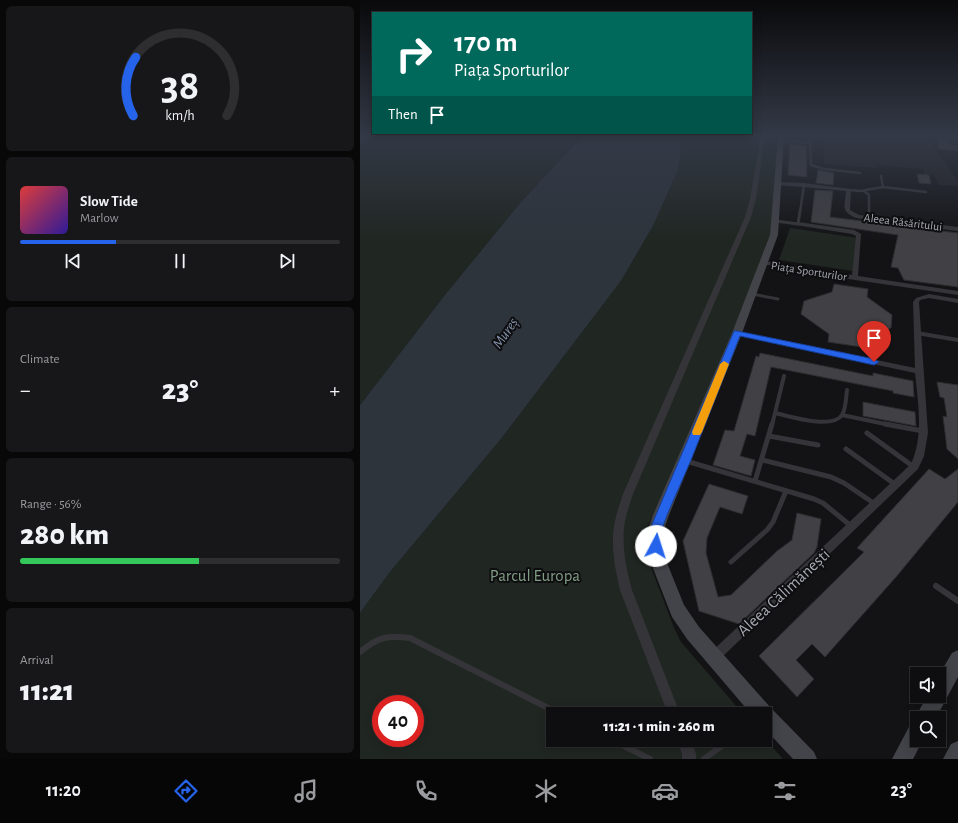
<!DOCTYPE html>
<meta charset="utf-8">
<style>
:root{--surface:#0e0e10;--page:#171719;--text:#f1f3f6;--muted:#9b9c9f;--line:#2e2e30;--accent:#2563eb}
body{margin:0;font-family:"Alegreya Sans",sans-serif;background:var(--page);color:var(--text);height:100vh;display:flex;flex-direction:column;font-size:15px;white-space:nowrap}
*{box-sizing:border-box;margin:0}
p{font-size:13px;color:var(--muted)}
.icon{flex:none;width:22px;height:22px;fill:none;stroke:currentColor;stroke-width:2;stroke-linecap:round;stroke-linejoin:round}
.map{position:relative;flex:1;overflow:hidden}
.details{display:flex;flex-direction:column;gap:6px;padding:6px;background:#080809;width:360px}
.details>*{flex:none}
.hud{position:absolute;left:12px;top:12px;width:380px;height:122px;border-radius:0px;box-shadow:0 2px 10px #0003,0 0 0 1px var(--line);background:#00695c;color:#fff;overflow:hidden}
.controls{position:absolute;left:550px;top:667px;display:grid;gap:8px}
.controls a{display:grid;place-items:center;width:36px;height:36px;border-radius:0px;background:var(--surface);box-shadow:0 2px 10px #0003,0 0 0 1px var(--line);font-size:20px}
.speed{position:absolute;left:12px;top:695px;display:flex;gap:8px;font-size:20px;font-weight:700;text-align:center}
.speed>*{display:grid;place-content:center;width:52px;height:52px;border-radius:50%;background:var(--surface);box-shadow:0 2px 10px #0003,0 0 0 1px var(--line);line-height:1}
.speed .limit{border:6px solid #d22;background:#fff;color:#111}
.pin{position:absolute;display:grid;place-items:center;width:34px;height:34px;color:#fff;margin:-41px -17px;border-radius:50% 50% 50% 0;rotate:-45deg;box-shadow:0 0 4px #0007}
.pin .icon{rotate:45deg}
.me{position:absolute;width:44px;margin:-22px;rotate:5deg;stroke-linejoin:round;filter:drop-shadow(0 0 3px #0008)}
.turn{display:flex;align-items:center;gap:14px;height:84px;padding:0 16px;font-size:18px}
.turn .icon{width:52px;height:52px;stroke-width:2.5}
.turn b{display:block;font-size:28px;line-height:34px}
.then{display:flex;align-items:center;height:38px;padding:0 16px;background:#0003;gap:8px;font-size:15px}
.big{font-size:30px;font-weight:800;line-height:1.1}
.details .widget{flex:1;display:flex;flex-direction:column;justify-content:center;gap:6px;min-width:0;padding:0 14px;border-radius:6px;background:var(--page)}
.details .dial{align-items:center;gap:0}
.dial svg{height:104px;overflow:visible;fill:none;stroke:var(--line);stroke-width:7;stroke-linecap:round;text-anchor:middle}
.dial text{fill:var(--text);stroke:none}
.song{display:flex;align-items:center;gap:12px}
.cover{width:48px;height:48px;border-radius:6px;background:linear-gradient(135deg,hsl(0 70% 55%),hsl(250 70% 35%))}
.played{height:4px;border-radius:2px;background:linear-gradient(90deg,var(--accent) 30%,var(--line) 30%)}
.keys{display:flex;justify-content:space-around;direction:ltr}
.heat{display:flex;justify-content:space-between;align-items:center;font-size:22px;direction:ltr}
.charge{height:6px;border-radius:3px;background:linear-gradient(90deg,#34c759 56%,var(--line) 0)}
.trip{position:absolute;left:186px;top:707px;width:226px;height:40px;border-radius:0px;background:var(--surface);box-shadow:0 2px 10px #0003,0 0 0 1px var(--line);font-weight:800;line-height:40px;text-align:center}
.tab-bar{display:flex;height:64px;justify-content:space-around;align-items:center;background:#060606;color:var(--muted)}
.tab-bar .icon{width:28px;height:28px}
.tab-bar .on{color:var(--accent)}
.tab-bar b{font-size:18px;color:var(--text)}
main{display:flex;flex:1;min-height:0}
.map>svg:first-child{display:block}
.built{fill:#201f21}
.green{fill:#202621;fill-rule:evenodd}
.water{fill:#2e343c}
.building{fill:#414044;stroke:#2e2d30}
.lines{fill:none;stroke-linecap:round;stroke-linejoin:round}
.lane-far4{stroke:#353539;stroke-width:2.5}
.lane-far3{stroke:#353539;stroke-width:3}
.lane-far2{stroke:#353539;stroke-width:4}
.lane-far1{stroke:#353539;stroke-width:5}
.lane{stroke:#353539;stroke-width:6}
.street{fill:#353539;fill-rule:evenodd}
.secondary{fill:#434449;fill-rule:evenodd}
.route{fill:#2563eb;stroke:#184099}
.slow{fill:#f59e0b}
.labels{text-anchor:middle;stroke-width:4;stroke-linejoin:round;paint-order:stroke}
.far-street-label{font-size:12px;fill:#a7a9b3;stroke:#0e0e10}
.water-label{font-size:15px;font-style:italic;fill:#8293aa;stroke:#0e0e10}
.near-park-label{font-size:17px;fill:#809c84;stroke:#0e0e10}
.near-street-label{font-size:17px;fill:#a7a9b3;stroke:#0e0e10}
</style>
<main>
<section class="details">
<div class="widget dial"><svg viewBox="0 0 100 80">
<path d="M14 69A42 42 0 1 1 86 69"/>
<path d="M14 69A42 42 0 0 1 16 24" stroke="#2563eb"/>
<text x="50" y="56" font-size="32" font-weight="700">38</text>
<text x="50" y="72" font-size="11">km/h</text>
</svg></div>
<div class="widget">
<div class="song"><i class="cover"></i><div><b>Slow Tide</b><p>Marlow</p></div></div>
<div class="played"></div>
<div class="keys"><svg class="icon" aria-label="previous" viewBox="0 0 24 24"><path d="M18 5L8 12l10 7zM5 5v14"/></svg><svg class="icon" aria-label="pause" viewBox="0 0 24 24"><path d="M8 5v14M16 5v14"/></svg><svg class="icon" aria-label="next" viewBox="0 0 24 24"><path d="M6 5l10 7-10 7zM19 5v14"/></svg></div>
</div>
<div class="widget"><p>Climate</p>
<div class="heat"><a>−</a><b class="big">23°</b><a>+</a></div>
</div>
<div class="widget"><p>Range · 56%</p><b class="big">280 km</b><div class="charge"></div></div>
<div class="widget"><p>Arrival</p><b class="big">11:21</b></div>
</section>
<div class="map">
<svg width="598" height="759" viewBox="0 0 598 759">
<rect width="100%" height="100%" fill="#131315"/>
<path class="built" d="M464 136H567V138L598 181V186L578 185 574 175 564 174 563 169 517 165V168L464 164Z"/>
<path class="green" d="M0 136H221L160 203 84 296 0 405Z
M319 136H418L412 225 410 238 343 406 286 530 284 541 286 554 314 628 321 642 383 714H193V740H405V739L423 759H0V613L30 572 141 439 261 281 293 226 318 170 321 152ZM21 704H55V738H21Z
M430 228 498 238 493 271 419 260Z"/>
<path class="water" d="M222 136H319L321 152 318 170 293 226 261 281 141 439 30 572 0 613V405L84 296 160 203Z"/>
<path class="building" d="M579 136H598V140L591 139 589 142 591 145 598 146V151L578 149Z
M430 144 446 146 447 177 428 175Z
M458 170 474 173 473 185 456 183Z
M557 174 569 175 571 184 559 183Z
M455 190 473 191 470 217 598 233V287L544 280 538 268 531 267 538 235 451 222Z
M474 284 508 289 507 297 532 315 531 328 503 341 502 347 468 342 469 334 441 314 444 301 472 292Z
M400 353 513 376V373L553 381 554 397 533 393V391L411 367 395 436 387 434 380 456 395 460 391 476 353 465 365 430 374 431 396 356 399 357Z
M577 382 598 385V459L587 449 583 416 587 417 584 398 580 397Z
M503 402 555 412 556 426 503 416Z
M569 469 585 479 598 469V502L536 577 465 657 452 644 436 660 454 679 437 697 399 656 504 552 497 548Z
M349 484 388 496 382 514 360 507 347 538 346 553 358 597 371 595 417 551 432 540 437 513 461 519 457 547 454 553 379 624 339 611 323 541Z"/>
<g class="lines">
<path class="lane-far4" d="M450 136 451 165 464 169 500 173
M419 141 450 143
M592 142 598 143
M523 187 566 192
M489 190 500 191 523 187 521 176
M504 191 509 195V211
M440 212 444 185"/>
<path class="lane-far3" d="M416 221 438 224 440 211
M392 294 418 299"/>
<path class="lane-far2" d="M557 333 598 340
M415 413 424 376
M482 415 530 425
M412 425 415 413C429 416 472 430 482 415 486 409 486 397 487 390"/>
<path class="lane-far1" d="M525 424 563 431
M507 433 554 467
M409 436 458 445
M486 449 536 485
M402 460 471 477 484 483 515 504
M326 461 454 499 463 503 491 526
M395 481 412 424
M371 562 407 530 413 522 426 491"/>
<path class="lane" d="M576 586 598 601
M0 652C18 637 27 635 50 638L200 714
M252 740 290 759
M344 759 370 740"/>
<path class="street" d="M401 136H405L396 199 391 217 273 494C270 503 267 512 265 521 261 544 266 568 272 590L320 714H308L260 590C255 568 250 544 255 521 257 512 260 503 263 494L385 217 390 199Z
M417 182 444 183 491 189 490 210 499 215 598 227V231L496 218C480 211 485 207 486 191L444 187 415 185 414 184Z
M438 222 494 230 501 234 498 276 598 291V295L495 280 402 264 401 263 404 261 492 275 496 236 492 234 436 225V223Z
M569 294 598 299V303L569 298 560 300 559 302 568 433 564 456 558 469 358 661 354 663 350 661 348 657 350 653 551 464C564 435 558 403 555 373L377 335 373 333 377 331 555 368 553 302 556 298Z
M317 740H331L336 754V759H322V754Z"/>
<path class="secondary" d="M418 136H424L418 235 382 333 309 515 304 529V546L307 563 324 605 339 627 411 708 454 752 457 759H433L405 729V714H391L327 639 312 617 291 563 288 546V529L293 515 372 333 410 235Z
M598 650V677L576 718H557V740H563L553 759H532L550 725 557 722 555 718 567 696H579V675L592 653Z
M598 741V759H583L591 744Z"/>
</g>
<linearGradient id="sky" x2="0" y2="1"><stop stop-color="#0a0a0c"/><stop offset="0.56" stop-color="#333946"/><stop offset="1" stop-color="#333946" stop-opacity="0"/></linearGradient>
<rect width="598" height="242" fill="url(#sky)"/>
<path class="route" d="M374 331H377L514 359 519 362 514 365 380 336 331 460 307 515 302 529V546L300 549 296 551 291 549 290 546V529Z"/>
<path class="slow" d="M364 361 369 364 342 432 340 435H333L332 432 360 364Z"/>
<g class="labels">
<g class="far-street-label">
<text transform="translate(543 222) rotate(7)" y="4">Aleea Răsăritului</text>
<text transform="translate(449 271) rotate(9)" y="4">Piața Sporturilor</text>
</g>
<g class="water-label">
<text transform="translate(145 333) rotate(-56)" y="5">Mureș</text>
</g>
<g class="near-park-label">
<text x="175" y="581">Parcul Europa</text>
</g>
<g class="near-street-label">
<text transform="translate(423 592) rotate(-43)" y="6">Aleea Călimănești</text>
</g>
</g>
</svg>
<div class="controls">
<a><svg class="icon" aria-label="sound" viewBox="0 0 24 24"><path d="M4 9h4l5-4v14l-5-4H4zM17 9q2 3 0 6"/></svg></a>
<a><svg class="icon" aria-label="search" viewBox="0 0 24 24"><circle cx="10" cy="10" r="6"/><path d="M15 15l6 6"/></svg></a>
</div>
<div class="speed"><div class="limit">40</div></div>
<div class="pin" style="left:514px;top:362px;background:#d93025"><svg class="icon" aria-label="arrive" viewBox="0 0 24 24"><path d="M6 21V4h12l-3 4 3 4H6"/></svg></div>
<svg class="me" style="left:296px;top:546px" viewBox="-20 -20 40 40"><circle r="19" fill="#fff"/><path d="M0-13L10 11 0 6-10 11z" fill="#2563eb"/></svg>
<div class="trip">11:21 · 1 min · 260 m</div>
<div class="hud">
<div class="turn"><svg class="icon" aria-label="right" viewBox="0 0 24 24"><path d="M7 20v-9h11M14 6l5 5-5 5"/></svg><div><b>170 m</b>Piața Sporturilor</div></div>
<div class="then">Then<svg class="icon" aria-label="arrive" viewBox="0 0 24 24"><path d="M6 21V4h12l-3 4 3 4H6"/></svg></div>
</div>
</div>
</main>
<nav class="tab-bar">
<b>11:20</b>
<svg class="icon on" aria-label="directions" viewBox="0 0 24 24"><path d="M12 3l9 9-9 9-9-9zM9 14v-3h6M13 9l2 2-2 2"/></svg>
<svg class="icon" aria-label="music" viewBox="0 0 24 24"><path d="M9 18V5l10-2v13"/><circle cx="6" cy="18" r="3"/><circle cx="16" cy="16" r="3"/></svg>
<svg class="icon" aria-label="phone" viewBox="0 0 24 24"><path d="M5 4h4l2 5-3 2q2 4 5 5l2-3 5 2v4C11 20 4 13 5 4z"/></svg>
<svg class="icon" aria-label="climate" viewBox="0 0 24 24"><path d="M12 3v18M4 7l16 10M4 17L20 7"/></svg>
<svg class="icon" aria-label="car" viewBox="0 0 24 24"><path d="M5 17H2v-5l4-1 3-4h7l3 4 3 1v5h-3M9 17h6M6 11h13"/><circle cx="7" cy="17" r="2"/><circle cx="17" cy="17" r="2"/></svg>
<svg class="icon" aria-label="filters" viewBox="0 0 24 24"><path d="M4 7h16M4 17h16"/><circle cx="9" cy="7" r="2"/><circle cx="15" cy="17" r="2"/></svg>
<b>23°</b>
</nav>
